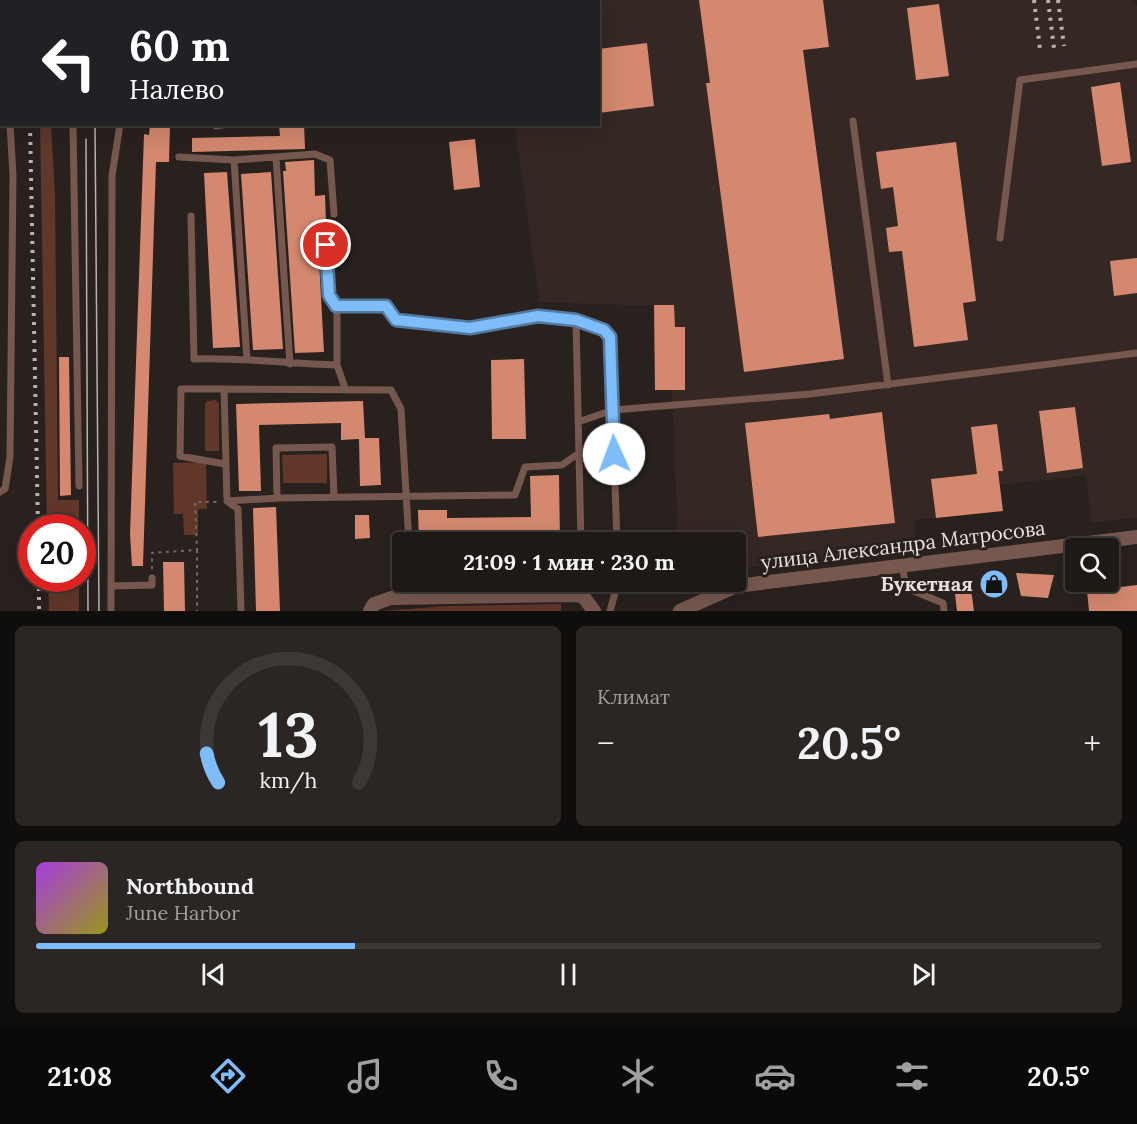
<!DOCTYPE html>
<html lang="ru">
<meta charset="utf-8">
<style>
:root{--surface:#1e1916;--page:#2b2623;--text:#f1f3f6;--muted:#a1a0a1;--line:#3c3835;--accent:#7fbdfa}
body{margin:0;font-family:Lora,serif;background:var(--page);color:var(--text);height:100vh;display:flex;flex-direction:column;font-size:22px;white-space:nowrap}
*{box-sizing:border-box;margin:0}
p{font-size:20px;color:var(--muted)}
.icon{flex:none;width:33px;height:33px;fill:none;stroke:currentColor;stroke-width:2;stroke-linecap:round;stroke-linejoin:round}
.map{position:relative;height:611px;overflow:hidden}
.details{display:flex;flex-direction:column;gap:15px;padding:15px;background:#100e0c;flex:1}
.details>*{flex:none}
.banner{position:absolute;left:0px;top:0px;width:600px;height:126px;box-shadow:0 6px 24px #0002,0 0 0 2px var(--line);background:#202124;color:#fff;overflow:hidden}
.controls{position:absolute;left:1065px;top:538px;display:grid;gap:12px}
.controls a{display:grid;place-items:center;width:54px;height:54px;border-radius:6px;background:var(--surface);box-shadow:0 6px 24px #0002,0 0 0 2px var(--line);font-size:30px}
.speed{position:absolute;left:18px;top:514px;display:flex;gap:12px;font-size:30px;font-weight:700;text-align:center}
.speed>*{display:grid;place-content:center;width:78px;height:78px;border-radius:50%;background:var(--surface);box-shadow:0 6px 24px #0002,0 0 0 2px var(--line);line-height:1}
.speed .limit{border:9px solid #d22;background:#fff;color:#111}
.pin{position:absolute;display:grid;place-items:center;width:51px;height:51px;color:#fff;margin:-26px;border:3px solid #fff;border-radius:50%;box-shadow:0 2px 6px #0007}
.me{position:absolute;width:66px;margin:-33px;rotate:358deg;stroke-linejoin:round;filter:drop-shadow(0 0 4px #0008)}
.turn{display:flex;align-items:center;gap:21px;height:126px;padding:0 30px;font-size:27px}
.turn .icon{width:78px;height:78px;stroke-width:2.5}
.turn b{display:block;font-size:42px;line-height:51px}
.big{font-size:45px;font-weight:700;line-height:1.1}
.details .card{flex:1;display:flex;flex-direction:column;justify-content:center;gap:9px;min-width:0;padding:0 21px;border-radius:9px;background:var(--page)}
.details .dial{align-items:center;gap:0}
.dial svg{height:156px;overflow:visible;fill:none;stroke:var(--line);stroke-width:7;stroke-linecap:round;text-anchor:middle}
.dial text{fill:var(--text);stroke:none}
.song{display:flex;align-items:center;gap:18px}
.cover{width:72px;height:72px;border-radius:9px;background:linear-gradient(135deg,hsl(280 70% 55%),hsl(60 70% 35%))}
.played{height:6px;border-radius:3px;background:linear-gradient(90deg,var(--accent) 30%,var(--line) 30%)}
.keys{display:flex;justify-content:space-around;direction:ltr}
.heat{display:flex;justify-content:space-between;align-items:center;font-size:33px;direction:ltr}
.details .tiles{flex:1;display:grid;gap:15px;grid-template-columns:1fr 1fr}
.card:last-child{grid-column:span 2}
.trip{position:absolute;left:392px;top:532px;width:354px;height:60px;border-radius:6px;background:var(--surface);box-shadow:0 6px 24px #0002,0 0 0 2px var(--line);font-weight:700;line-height:60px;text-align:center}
.tabs{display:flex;height:96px;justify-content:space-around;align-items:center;background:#0c0a09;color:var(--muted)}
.tabs .icon{width:42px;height:42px}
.tabs .current{color:var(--accent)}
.tabs b{font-size:27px;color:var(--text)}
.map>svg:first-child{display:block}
.built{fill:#352723}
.green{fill:#613729}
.building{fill:#d3886f}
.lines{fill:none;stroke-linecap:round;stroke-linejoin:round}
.path{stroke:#736d6a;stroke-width:2;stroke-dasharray:3 4.5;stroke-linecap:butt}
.service{stroke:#77584e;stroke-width:7}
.minor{stroke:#77584e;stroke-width:14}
.tram{stroke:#b8b2b0;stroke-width:1.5}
.rail{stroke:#b8b2b0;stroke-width:4;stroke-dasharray:3 6;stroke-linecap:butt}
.route-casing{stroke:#537ba2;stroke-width:15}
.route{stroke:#7fbdfa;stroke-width:10}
.labels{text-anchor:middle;stroke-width:6;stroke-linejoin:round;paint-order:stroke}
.street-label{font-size:20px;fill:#e6e0df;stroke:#28211e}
.poi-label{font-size:20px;font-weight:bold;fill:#e6e0df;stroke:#28211e;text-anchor:end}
</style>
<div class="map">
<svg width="1137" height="611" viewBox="0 0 1137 611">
<rect width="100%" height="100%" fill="#28211e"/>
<path class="built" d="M500 0H1131L1137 6V517L1091 523 1086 475 1000 485 998 471 932 479 936 518 914 520 915 545 735 569V543H678L672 390 654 306 539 302 515 125 598 124V2Z"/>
<path class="green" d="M40 125H51L55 194 58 500H79V528H47Z
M216 400 219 404V451H205V404L207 401Z
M327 454V483H283L282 455Z
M206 462 207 509H198V535H184L183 514H174L173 463Z
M48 579H79V611H49Z
M561 604V611H382L448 606Z"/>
<path class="building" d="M699 0H823L829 47 803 50 844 359 744 372 706 83H710Z
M939 4 949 76 916 80 907 8Z
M647 43 654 106 598 113V49Z
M1120 82 1131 162 1102 166 1091 87Z
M150 124H170L169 162H156L143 566H132L130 534 144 134 149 135Z
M279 124H304L305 149 192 152V138L280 136Z
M475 139 480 187 454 190 449 142Z
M956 142 976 301 963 303 968 340 914 347 902 251 889 252 886 228 898 226 893 187 881 189 876 152Z
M314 160 315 196 325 195 326 223H317L324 352 295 353 283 171H286L285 162Z
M227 172 240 347 213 348 204 173Z
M271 172 283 349 253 350 241 174Z
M1137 258V293L1114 296 1110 261Z
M654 305H674L675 327H685V390H655Z
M59 357H69L71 495 60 496Z
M524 359 526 439H492L491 360Z
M363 401 365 438H379L381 485 360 486 359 439 341 440V423L259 425 261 491H239L236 404Z
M1075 407 1083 468 1047 473 1039 411Z
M882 412 895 523 758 537 745 423 829 414 830 419Z
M997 424 1003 471H998L1003 511 936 518 931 479 977 474 971 427Z
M559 475 560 543H419L418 510H447V518L531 517 530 476Z
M276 507 280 611H256L253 508Z
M355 515H369L370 538 355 539Z
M163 562H184L185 611H164Z
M1016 573 1054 575 1048 598 1021 596Z
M970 582 974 611H957L954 585Z
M1137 585V611H1089L1087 591Z"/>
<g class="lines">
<path class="path" d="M197 550V611
M152 569V553L197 550 195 502H219"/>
<path class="service" d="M67 0V2
M264 0 265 2
M318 0V2
M135 2V0
M0 11 2 23
M853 121 888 385
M73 124 79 486
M216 126 229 124
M179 157 234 160
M276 158 290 364
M191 216 194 359C241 357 289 364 337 365L345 388
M1000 238 1020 80 1137 64
M326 245 329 295 337 306
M247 360 234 160 315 154 330 160 334 214
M337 365V306H386L396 320 470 328 538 316 576 320
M224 389H181L180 456 225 464
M578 422 613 410 810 394 1137 353
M0 492 5 489 10 457 13 175 10 124
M277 498 515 495 525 467 562 465 579 453
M277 498 276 448 332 447 334 497H330
M227 501 280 498
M581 543 576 320 604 330 610 337 617 543
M902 564 906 588 943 603 944 611
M411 582V597
M582 582 583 596
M111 586 152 585V578
M111 611 112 176 120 124
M241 611 238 509 227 501 224 389 391 390 401 409 409 543
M610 611 618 582"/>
<path class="minor" d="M370 611 374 604 391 598 571 595 583 596 594 611
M680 611 736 586 1137 537"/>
<path class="tram" d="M93 0V2
M95 124 99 611
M86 139 88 611"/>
<path class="rail" d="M24 0V2
M1034 0 1040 49
M1048 0 1054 48
M1058 0 1064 46
M30 124 38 528
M39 579V611"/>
</g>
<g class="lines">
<g class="route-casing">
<path id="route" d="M326 245 329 295 336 306H386L396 320 470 328 538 316 576 320 604 330 610 337 614 454"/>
</g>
<use href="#route" class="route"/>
</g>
<defs>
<g id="shop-disc" transform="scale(1.5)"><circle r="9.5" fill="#7fbdfa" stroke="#28211e"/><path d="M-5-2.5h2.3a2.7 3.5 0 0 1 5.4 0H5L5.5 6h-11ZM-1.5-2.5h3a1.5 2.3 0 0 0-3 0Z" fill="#111"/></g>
</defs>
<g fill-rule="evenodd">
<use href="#shop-disc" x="994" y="584"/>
</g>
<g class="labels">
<g class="street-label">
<text transform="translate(903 545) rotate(-7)" y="7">улица Александра Матросова</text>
</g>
<g class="poi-label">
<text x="973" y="591">Букетная</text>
</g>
</g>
</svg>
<div class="controls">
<a><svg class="icon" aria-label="search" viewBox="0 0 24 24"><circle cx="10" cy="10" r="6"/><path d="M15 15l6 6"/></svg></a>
</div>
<div class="speed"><div class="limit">20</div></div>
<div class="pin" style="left:326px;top:245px;background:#d93025"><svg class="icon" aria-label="arrive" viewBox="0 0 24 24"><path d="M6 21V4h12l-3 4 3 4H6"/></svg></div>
<svg class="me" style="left:614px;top:454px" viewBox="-20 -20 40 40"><circle r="19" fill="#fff"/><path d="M0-13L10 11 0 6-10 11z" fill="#7fbdfa"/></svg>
<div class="trip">21:09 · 1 мин · 230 m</div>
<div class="banner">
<div class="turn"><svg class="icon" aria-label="left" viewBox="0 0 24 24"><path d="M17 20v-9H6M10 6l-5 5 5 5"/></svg><div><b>60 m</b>Налево</div></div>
</div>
</div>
<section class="details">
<div class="tiles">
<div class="card dial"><svg viewBox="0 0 100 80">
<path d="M14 69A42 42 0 1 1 86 69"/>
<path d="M14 69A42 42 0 0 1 8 54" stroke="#7fbdfa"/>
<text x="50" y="56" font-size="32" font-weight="700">13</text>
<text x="50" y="72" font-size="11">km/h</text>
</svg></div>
<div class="card"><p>Климат</p>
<div class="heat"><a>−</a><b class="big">20.5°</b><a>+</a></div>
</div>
<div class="card">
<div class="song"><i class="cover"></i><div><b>Northbound</b><p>June Harbor</p></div></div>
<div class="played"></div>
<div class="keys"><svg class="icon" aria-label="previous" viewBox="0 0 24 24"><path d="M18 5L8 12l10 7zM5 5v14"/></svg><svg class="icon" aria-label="pause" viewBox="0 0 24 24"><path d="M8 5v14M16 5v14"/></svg><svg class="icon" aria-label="next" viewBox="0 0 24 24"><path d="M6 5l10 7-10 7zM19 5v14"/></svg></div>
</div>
</div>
</section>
<nav class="tabs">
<b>21:08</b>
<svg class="icon current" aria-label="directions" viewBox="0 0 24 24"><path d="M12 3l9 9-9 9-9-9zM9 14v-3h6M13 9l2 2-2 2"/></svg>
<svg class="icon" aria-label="music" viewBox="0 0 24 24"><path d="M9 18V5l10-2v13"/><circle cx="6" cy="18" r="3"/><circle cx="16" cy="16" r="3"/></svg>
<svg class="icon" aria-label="phone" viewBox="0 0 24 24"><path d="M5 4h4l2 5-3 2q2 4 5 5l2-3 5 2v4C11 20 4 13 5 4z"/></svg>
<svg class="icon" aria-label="climate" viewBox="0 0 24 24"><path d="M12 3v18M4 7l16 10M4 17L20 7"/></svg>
<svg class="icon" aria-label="car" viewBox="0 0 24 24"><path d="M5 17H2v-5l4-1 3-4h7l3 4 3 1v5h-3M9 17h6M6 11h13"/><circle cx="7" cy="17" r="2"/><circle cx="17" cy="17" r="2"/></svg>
<svg class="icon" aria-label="filters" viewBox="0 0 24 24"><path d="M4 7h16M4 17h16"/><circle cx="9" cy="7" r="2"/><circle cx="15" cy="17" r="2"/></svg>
<b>20.5°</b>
</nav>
